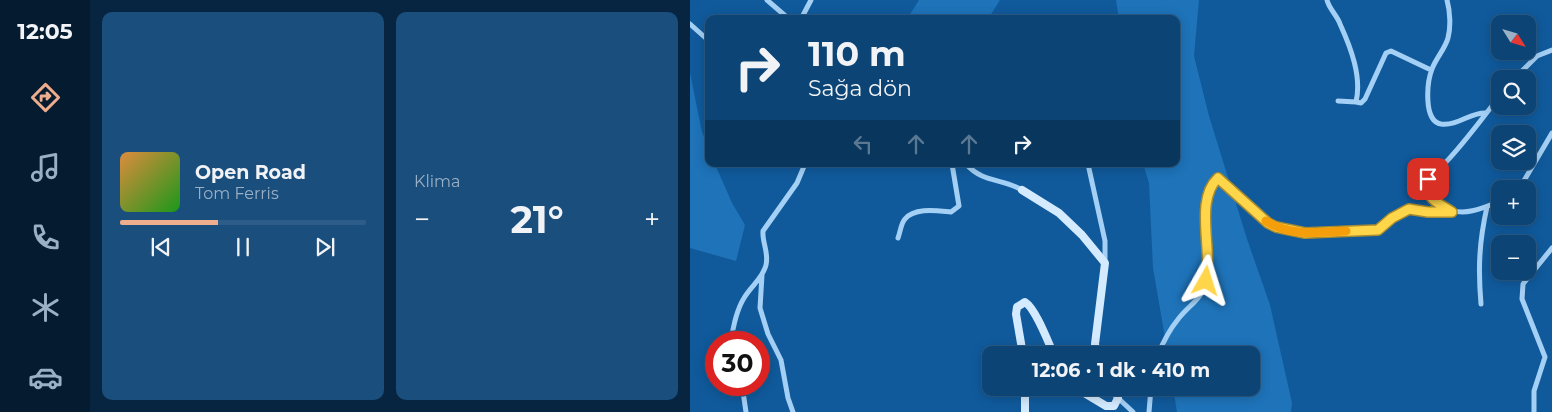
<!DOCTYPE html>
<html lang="tr">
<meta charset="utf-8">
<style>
:root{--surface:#0c4475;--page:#1a4e7d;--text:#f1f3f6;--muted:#9ab0c5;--line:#2c5c87;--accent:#eead8d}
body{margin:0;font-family:Montserrat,sans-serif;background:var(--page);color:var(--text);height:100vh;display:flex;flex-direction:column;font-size:19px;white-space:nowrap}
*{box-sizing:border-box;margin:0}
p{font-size:16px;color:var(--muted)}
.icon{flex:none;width:28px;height:28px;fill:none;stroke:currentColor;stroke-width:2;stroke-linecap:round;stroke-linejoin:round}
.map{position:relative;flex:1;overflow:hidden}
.details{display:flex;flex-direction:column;gap:12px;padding:12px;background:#072540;width:600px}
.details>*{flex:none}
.guide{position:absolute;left:15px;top:15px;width:475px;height:152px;border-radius:10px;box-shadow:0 2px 12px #0003,0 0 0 1px var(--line);background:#0c4475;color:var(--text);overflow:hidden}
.needle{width:32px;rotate:127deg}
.fabs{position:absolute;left:801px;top:15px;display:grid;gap:10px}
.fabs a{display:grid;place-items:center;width:45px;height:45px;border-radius:10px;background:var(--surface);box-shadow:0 2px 12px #0003,0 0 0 1px var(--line);font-size:25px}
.speed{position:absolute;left:15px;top:331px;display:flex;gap:10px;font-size:25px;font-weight:700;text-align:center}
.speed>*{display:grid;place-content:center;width:65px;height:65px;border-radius:50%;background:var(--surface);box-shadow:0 2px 12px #0003,0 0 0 1px var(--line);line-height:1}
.speed .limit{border:8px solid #d22;background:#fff;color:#111}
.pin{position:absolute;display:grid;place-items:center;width:42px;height:42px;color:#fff;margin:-21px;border-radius:10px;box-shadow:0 2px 8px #0006}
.me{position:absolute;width:55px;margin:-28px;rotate:6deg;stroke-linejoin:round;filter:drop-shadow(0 0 4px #0008)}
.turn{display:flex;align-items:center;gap:18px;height:105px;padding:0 20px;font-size:22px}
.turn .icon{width:65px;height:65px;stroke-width:2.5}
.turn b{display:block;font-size:35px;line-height:42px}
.lanes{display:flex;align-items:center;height:48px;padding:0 20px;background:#0003;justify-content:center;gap:25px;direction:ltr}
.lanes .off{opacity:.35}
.big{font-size:38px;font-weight:700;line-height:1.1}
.details .tile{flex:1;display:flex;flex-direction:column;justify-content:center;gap:8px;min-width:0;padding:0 18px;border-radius:10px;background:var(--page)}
.song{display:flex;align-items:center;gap:15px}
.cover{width:60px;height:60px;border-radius:8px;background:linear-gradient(135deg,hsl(30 70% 55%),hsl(120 70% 35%))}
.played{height:5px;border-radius:2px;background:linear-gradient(90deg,var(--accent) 40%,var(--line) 40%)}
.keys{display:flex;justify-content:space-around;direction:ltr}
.heat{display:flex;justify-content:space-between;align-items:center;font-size:28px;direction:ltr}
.details .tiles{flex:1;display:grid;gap:12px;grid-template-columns:repeat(2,1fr)}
.trip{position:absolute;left:292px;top:346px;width:278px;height:50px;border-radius:10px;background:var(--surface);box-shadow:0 2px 12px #0003,0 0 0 1px var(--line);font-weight:700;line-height:50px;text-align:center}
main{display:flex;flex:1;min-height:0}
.menu{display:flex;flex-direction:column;width:90px;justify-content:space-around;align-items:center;background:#051b2f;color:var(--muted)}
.menu .icon{width:35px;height:35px}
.menu .selected{color:var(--accent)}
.menu b{font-size:22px;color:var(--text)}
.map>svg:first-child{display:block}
.green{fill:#1e73b9}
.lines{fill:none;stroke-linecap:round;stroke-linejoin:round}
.street{stroke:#a4d0f5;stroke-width:5}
.secondary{stroke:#d4eafe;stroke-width:8}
.route-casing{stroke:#a68a30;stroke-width:12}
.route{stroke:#ffd54a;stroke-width:9}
.slow{stroke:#f59e0b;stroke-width:9}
</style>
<main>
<nav class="menu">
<b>12:05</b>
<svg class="icon selected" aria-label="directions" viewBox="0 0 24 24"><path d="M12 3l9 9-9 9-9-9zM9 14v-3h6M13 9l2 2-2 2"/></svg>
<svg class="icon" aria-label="music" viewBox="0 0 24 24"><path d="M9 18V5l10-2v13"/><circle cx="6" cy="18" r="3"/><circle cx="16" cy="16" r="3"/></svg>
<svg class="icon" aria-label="phone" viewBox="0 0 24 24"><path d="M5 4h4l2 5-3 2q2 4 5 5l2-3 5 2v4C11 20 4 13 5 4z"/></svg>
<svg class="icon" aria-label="climate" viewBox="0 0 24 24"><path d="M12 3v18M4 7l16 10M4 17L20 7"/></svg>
<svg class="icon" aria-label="car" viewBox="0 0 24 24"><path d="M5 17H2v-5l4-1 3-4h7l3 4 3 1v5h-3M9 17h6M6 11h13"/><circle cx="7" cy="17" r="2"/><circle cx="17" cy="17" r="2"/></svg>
</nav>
<section class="details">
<div class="tiles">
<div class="tile">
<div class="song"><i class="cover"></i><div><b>Open Road</b><p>Tom Ferris</p></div></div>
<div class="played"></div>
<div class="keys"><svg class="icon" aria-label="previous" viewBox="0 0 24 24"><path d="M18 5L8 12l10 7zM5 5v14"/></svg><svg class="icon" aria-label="pause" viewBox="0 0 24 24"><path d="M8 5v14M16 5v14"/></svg><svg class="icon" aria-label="next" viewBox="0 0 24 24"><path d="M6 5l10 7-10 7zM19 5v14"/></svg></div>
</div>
<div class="tile"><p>Klima</p>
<div class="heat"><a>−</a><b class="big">21°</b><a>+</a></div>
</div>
</div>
</section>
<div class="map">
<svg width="862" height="412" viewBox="0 0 862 412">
<rect width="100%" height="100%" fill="#105a9c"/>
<path class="green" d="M229 0H310L298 19H217Z
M426 0H509L504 56 519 116 557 239 580 305 602 403 601 412H487L483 388H561V355H478L463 268 459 183 453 164H486V19H429Z
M0 73 12 132 19 148V164H25L42 203 55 225 46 261 0 248Z"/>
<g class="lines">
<path class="street" d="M77 0 99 19
M637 0C639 9 647 15 650 24 661 48 672 77 666 102L671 103 675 99 696 53 701 51 741 70
M757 0C760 11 761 27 758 38 755 49 746 58 742 69 737 82 733 121 751 124 768 126 779 113 795 113
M111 19 121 0
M0 24 19 41
M824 79 847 56 862 50
M810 96C792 118 776 141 756 162 750 169 740 172 738 181 735 195 744 201 755 207 771 218 794 208 810 201
M648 101 666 102
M276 164C293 183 312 178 332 190
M398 164 415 241V263
M827 189 835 179 862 133
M208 238C210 233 211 223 215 219 225 207 248 211 261 212L269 206 262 164
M72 275 70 308 78 334 91 360 98 398 103 412
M791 304C788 269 789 242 797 207
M41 342C43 327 46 311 54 298 61 286 73 278 76 265 79 252 72 243 73 231L107 183 115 164
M468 355C473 342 480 329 489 318 503 301 513 300 518 274 523 246 504 200 528 178L578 223C608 239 654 231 688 230L702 218 719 209 738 212H762
M52 385 56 412
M428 398 443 412
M459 412 461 388
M844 412V391L855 357 832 299 833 284 862 248"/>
<path class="secondary" d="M332 190 369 213 392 235 415 263 405 344 407 355
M333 355 326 314 327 307 335 302C346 309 358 342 364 355
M335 388V412
M386 388 416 406H424L428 398 423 388"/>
</g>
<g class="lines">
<g class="route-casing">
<path id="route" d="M516 281C523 251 504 200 528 178L578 223 586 227 615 233 688 230 702 218 719 209 738 212H762C745 201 736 200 738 179"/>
</g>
<use href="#route" class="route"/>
<path class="slow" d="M576 221C600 237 629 232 656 231"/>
</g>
</svg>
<div class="fabs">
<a><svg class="needle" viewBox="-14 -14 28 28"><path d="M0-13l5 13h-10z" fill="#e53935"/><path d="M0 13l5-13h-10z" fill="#9ab0c5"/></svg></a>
<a><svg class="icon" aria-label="search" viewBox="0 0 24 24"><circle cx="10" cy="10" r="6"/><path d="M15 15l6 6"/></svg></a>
<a><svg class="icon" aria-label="layers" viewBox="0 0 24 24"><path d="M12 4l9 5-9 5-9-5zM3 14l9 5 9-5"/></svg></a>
<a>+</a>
<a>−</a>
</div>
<div class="speed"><div class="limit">30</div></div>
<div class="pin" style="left:738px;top:179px;background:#d93025"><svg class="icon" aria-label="arrive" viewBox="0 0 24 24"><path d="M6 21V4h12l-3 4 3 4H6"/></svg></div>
<svg class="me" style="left:516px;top:281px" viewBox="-20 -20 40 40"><path d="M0-17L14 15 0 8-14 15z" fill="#ffd54a" stroke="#fff" stroke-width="4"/></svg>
<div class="trip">12:06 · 1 dk · 410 m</div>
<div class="guide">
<div class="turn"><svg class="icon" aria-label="right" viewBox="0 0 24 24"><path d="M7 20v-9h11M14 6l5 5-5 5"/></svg><div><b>110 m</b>Sağa dön</div></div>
<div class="lanes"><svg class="icon off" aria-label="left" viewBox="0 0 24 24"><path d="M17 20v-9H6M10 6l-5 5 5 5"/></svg><svg class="icon off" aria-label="ahead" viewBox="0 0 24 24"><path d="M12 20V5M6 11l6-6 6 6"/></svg><svg class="icon off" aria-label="ahead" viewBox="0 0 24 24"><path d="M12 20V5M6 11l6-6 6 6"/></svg><svg class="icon" aria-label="right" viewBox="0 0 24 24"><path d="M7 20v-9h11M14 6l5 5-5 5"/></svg></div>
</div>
</div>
</main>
